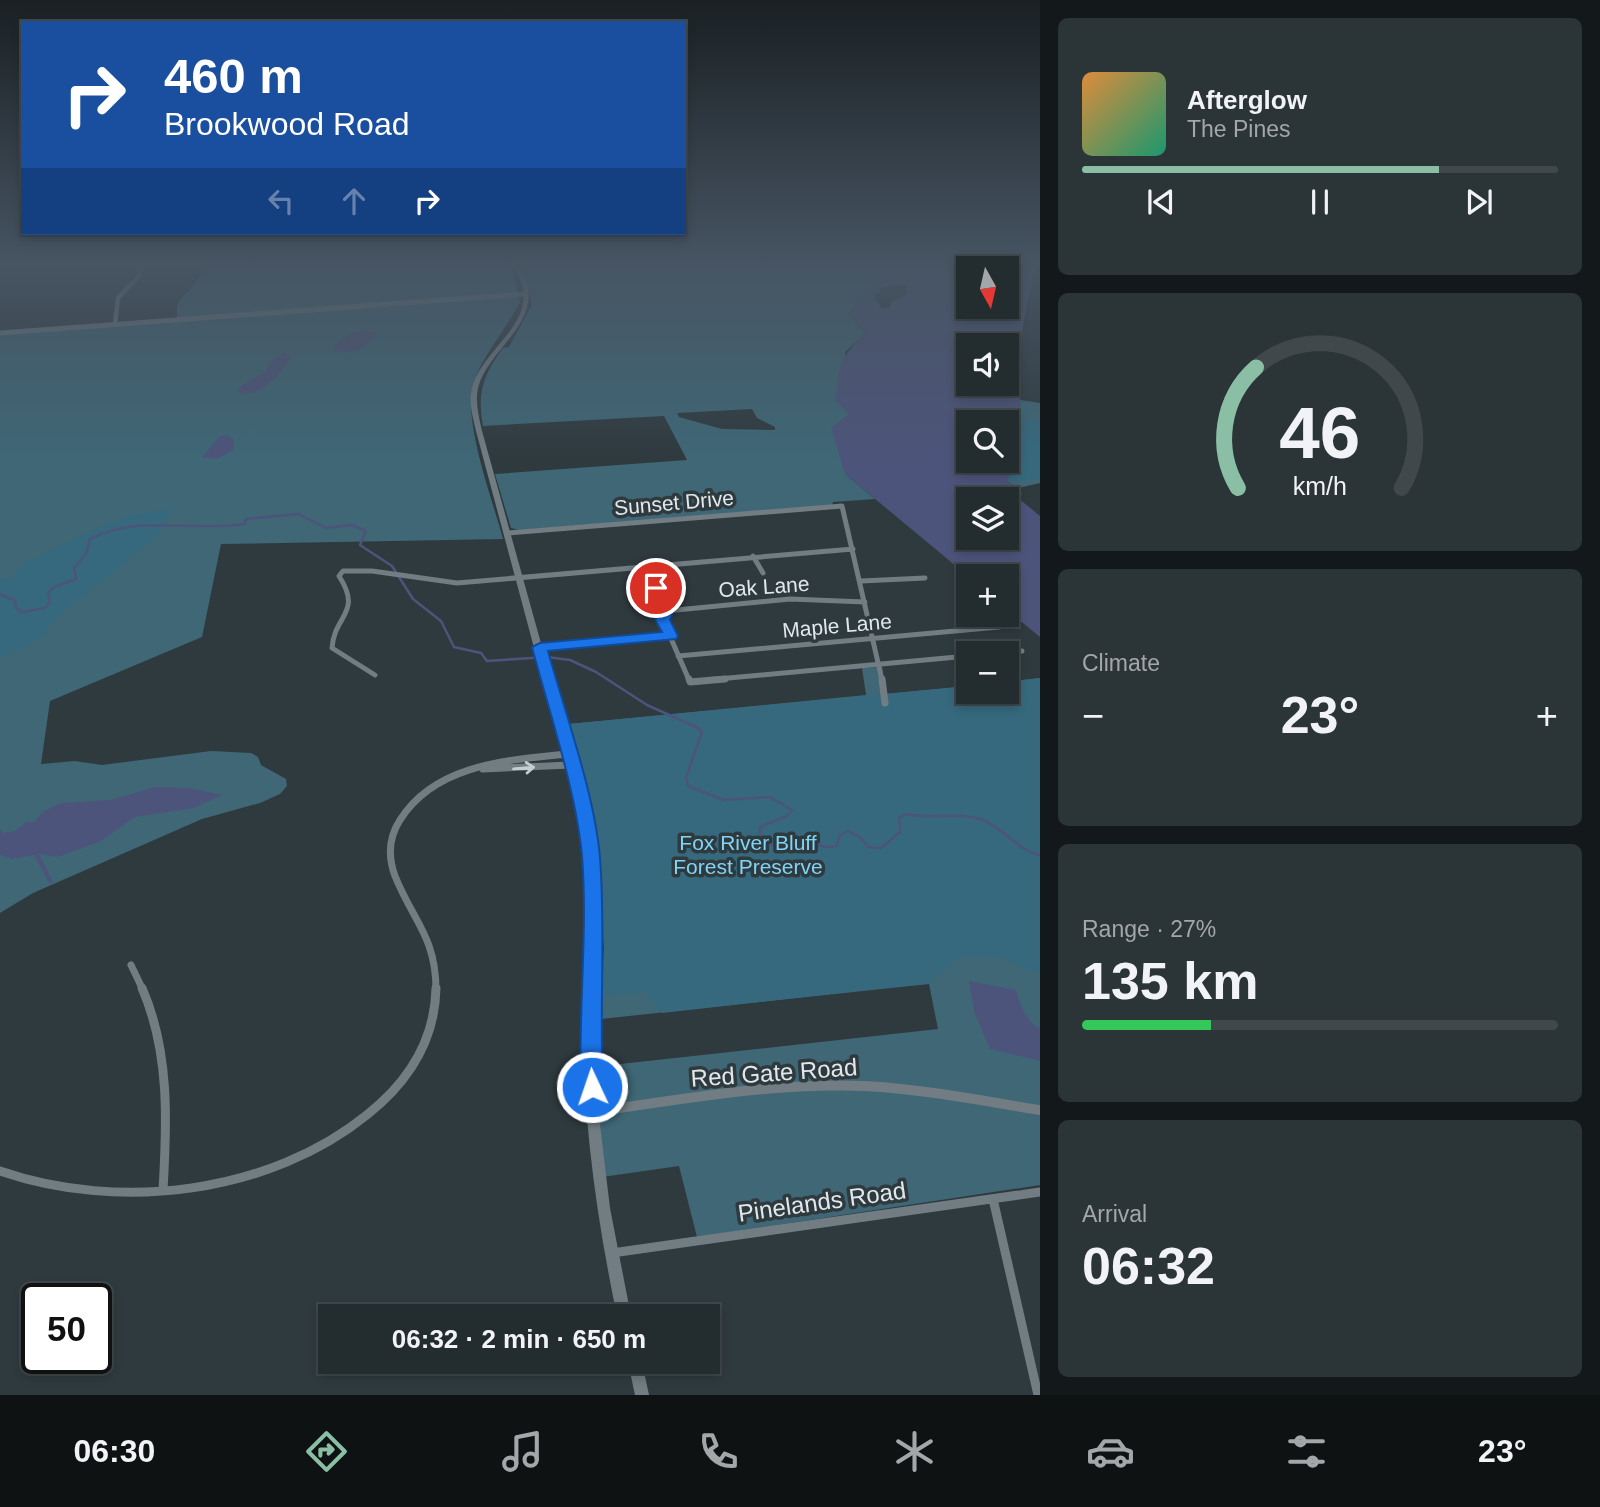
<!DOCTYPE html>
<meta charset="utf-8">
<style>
:root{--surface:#232c2f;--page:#2b3437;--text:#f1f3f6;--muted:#a3a7aa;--line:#40484b;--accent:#8abfa5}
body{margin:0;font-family:Arial,sans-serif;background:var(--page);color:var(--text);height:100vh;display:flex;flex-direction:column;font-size:26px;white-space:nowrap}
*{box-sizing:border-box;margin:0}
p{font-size:23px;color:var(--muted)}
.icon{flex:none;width:38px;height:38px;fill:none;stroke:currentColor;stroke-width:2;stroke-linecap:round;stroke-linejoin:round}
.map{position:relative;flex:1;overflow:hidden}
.drawer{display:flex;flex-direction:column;gap:18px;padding:18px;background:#13181a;width:560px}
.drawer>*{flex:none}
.top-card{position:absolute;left:21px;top:21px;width:665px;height:214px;border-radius:0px;box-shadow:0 4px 10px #0003,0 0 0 2px var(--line);background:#1a4fa0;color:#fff;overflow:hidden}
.needle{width:46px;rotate:172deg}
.tools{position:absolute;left:956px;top:256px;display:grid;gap:14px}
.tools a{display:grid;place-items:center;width:63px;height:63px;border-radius:0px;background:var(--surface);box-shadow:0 4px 10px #0003,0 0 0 2px var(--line);font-size:35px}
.speed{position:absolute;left:21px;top:1283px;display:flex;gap:14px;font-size:35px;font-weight:700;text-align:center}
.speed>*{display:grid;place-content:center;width:91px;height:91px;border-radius:50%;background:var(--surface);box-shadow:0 4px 10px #0003,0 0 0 2px var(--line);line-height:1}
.speed .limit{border:4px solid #111;border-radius:10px;background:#fff;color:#111}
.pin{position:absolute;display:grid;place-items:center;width:60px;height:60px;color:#fff;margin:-30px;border:4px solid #fff;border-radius:50%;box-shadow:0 2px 7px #0007}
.me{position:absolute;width:77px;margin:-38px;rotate:357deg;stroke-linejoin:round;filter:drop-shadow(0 0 5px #0008)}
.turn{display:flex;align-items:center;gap:24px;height:147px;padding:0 28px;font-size:32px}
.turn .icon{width:91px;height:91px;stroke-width:2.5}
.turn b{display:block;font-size:49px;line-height:60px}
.lanes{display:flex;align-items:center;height:66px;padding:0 28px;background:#0003;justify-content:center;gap:35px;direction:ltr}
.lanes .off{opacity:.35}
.big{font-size:52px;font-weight:600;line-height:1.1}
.drawer .widget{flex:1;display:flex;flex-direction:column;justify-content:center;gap:10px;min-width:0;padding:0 24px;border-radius:10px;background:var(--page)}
.drawer .dial{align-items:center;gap:0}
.dial svg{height:182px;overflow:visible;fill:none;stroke:var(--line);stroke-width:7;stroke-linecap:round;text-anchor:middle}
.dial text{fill:var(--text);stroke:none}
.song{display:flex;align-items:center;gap:21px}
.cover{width:84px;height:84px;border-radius:10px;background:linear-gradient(135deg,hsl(30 70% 55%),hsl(160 70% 35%))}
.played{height:7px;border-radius:4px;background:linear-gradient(90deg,var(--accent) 75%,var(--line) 75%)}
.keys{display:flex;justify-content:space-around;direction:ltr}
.heat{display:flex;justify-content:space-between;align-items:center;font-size:38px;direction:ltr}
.charge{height:10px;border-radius:5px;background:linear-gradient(90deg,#34c759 27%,var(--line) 0)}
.trip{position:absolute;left:318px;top:1304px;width:402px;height:70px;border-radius:0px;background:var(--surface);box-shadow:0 4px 10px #0003,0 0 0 2px var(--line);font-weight:600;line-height:70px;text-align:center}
.menu{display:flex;height:112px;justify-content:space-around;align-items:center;background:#0e1213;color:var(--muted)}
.menu .icon{width:49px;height:49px}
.menu .current{color:var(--accent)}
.menu b{font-size:32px;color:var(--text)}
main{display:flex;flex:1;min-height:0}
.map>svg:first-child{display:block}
.green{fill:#3f6776;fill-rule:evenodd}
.forest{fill:#36697d}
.water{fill:#4d547b;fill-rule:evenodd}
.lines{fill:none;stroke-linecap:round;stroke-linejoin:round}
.stream{stroke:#4d547b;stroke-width:2.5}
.minor-far3{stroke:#717d82;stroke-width:4.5}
.minor-far2{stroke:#717d82;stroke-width:5}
.minor-far1{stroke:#717d82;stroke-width:7}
.minor{stroke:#717d82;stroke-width:9}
.tertiary{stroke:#717d82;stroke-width:5}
.secondary{fill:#717d82;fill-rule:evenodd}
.oneway{stroke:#c5cdd1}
.route{fill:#1a73e8;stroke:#114b97;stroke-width:2}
.labels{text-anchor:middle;stroke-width:7;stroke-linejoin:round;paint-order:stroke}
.street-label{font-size:21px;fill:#e1e8eb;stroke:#2f3a3f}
.park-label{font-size:21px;fill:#81d4f5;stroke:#2f3a3f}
.near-street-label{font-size:24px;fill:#e1e8eb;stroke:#2f3a3f}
</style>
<main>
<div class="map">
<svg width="1040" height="1395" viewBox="0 0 1040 1395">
<rect width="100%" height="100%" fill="#2f3a3f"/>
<path class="green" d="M211 264H511L520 302C507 328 482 356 474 382 461 417 493 501 503 539L221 544 202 637 50 701 41 764 75 761 102 765 211 751 251 753 258 757 261 765 286 779 287 786 280 794 260 803 202 819 33 893 0 913V335L177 321V304Z
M522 264H887C881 283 861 298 849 314L865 334 845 352 849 414 845 474 875 499 833 502 832 505 519 530 511 528 495 474 687 460 664 416 483 426C477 393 483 375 503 348L509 347 532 305ZM752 409 757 418 775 427V430L722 429 679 417 677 413Z
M1020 400 1040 403V483L1018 488 1006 481 1010 475 1003 460H1006V434L1018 416Z
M882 667 886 694 968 686V691H1006V682L1040 678V1185L697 1237 679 1166 602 1177 593 1067 938 1029 929 984 601 1019 604 948 600 865 569 724 866 695 862 668Z"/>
<path class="forest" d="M1029 420 1040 421V479L1006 481 1008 477 1019 474 1010 470 1006 447 1014 443 1009 436 1016 424Z
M171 509 157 536 55 619 43 637 0 659V579L11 577 24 564 75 538 129 516Z
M1040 678V974L999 957H960L929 983 662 1013 645 992 602 996 604 948 600 865 569 724 968 686V691H1006V682Z"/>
<path class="water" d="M887 264H1035L1017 356 1020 400 1018 416 1006 434V422H968V460H1003L1010 475 1006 481 1018 488 1022 494 1018 498 1040 516V637L1006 609V576H968L845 474 831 428 849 414 836 401C839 366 839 358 865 334L849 314C861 298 881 283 887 264ZM968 268H1006V306H968ZM900 284 907 285 906 294 891 303 889 308H882L874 298 875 294 881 293 878 289ZM968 345H1006V383H968ZM968 499H1006V537H968Z
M368 330 377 334C368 348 346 359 331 348L351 333Z
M284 352 291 357C282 373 260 399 238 392L239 387 265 372 271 361Z
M228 435 234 440 233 451 216 459 202 457 219 437Z
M155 787 189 788 222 795 194 808 135 817 101 841 58 857 39 854 53 882 49 883 34 855 12 859 0 855V829L3 833 15 831 26 822H34L44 811 61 803 111 800Z
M969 981 1016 990C1020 1005 1025 1021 1040 1028V1061L990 1049 974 1011Z"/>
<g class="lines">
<path class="stream" d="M0 594 15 601 16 608 22 612 45 608 50 602 48 593 54 587 76 579 74 568 86 554 90 539C139 514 191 532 244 524L246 519 298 514 326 528 352 525 366 531 360 545 392 566 413 599 441 621 454 647 481 653 487 661 547 657 570 660 596 672 647 705 698 728 702 732 686 777 688 786 724 800 770 797 792 810 787 816 760 827V841L779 847 800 838 825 847 837 846 840 835 848 831 860 837 868 847 881 848 900 832 899 818 905 814C931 820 958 811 983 820 1003 828 1020 852 1040 855"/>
<path class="minor-far3" d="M115 324 118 298 139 276 138 264"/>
<path class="minor-far2" d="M507 533 842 506 882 680
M753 556 763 573
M645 566 666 611 663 620 689 680
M861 581 925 578
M666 611 790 599 865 602
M540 647 671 636
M1000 653 1022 651
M678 656 999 627
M375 675 332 648C334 615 363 613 339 576L343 571H372L457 583 853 549
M707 680 968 656"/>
<path class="minor-far1" d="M689 679 690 682 725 679
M882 679 885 703
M483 769 570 765
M131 965 143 990
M436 990C436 937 413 921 395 876 388 857 389 837 400 820 435 764 508 760 567 754"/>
<path class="minor" d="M142 988C170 1052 167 1123 163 1190
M0 1171C119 1212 270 1194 368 1114 408 1082 435 1041 436 988
M993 1199 1038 1395
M612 1253 1040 1192"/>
<path class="tertiary" d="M0 333 525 294"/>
<path class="secondary" d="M513 264H517C521 271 527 280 528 288 535 327 487 352 478 388 475 402 479 417 482 431L589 816 596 862 599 908V939L595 1024 599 1106C687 1094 776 1077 865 1081 924 1084 982 1096 1040 1105V1115C982 1106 924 1094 865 1091 776 1087 687 1104 599 1116L610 1208 631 1316H617C597 1220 583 1122 583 1024 583 995 588 967 589 939 590 897 585 857 579 816L476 431C473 417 468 402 472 388 481 352 530 327 523 289 522 280 516 271 513 264Z
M628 1362H642L649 1395H635Z"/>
</g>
<defs><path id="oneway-shaft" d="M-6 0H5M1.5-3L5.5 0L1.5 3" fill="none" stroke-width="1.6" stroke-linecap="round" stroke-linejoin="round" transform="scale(1.75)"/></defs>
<use class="oneway" href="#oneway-shaft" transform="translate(524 768) rotate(-5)"/>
<linearGradient id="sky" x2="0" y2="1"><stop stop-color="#1a2023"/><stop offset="0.58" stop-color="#475563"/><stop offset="1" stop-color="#475563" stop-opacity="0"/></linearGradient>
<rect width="1040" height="459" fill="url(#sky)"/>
<path class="route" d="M656 584 663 588 674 611 670 620 678 636 676 639 548 651C565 713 595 795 600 858 606 934 599 1010 603 1087L600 1093 592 1096 585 1093 581 1087C578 1010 588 933 582 856 576 790 549 712 532 647L540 643 662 632 655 620 659 611 649 588Z"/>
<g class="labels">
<g class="street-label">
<text transform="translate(674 503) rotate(-5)" y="7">Sunset Drive</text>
<text transform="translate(764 587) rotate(-4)" y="7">Oak Lane</text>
<text transform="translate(837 626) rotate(-5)" y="7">Maple Lane</text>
</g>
<g class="park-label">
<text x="748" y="850">Fox River Bluff<tspan x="748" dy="24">Forest Preserve</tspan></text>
</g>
<g class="near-street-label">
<text transform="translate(774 1073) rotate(-4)" y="8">Red Gate Road</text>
<text transform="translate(822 1202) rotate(-8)" y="8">Pinelands Road</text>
</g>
</g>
</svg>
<div class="tools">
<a><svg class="needle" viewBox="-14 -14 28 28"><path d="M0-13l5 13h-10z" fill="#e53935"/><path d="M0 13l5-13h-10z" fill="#a3a7aa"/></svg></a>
<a><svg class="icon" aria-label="sound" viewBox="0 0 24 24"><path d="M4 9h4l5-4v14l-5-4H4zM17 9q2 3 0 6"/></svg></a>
<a><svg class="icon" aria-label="search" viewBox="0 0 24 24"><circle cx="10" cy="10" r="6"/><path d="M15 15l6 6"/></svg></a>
<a><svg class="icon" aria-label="layers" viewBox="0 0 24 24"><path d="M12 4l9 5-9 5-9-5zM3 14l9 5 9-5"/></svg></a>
<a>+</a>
<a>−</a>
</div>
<div class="speed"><div class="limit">50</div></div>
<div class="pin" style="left:656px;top:588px;background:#d93025"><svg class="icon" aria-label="arrive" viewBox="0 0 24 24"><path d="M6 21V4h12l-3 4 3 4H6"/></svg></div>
<svg class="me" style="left:592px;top:1087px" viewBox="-20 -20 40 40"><circle r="17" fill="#1a73e8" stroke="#fff" stroke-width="3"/><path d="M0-11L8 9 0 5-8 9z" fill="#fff"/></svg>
<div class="trip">06:32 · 2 min · 650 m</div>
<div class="top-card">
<div class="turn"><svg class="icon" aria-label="right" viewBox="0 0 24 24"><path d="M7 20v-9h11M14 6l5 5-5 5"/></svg><div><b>460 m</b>Brookwood Road</div></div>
<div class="lanes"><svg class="icon off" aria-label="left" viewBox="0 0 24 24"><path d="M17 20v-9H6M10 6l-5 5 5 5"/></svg><svg class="icon off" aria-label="ahead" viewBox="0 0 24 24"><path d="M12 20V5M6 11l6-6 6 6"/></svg><svg class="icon" aria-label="right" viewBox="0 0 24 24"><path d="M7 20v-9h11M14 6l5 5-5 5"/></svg></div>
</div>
</div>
<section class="drawer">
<div class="widget">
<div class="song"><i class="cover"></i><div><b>Afterglow</b><p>The Pines</p></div></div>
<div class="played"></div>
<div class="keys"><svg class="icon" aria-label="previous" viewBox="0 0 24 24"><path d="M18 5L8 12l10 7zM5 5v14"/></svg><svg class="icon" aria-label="pause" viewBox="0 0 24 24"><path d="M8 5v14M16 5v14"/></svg><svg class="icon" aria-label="next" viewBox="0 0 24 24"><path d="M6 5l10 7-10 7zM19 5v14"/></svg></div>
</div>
<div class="widget dial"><svg viewBox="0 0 100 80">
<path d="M14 69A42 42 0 1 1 86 69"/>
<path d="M14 69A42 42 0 0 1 22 16" stroke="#8abfa5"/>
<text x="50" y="56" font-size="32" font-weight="700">46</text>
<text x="50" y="72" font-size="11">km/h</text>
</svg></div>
<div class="widget"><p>Climate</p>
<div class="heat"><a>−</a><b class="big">23°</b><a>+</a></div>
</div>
<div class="widget"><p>Range · 27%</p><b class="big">135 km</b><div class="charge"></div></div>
<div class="widget"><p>Arrival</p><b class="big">06:32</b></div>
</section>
</main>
<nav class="menu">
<b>06:30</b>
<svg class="icon current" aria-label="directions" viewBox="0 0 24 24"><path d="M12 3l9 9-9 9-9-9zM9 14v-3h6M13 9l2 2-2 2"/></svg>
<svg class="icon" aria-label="music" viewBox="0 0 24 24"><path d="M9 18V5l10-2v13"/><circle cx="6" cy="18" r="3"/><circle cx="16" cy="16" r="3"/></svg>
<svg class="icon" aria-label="phone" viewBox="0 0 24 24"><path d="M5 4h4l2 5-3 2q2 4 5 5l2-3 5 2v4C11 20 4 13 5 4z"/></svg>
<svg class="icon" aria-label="climate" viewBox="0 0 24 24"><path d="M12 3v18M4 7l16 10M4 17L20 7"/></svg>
<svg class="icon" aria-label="car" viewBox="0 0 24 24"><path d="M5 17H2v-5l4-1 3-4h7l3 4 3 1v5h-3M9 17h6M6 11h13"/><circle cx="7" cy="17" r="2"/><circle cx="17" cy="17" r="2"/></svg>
<svg class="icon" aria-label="filters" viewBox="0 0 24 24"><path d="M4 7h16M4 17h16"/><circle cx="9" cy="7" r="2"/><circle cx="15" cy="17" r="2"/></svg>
<b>23°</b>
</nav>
